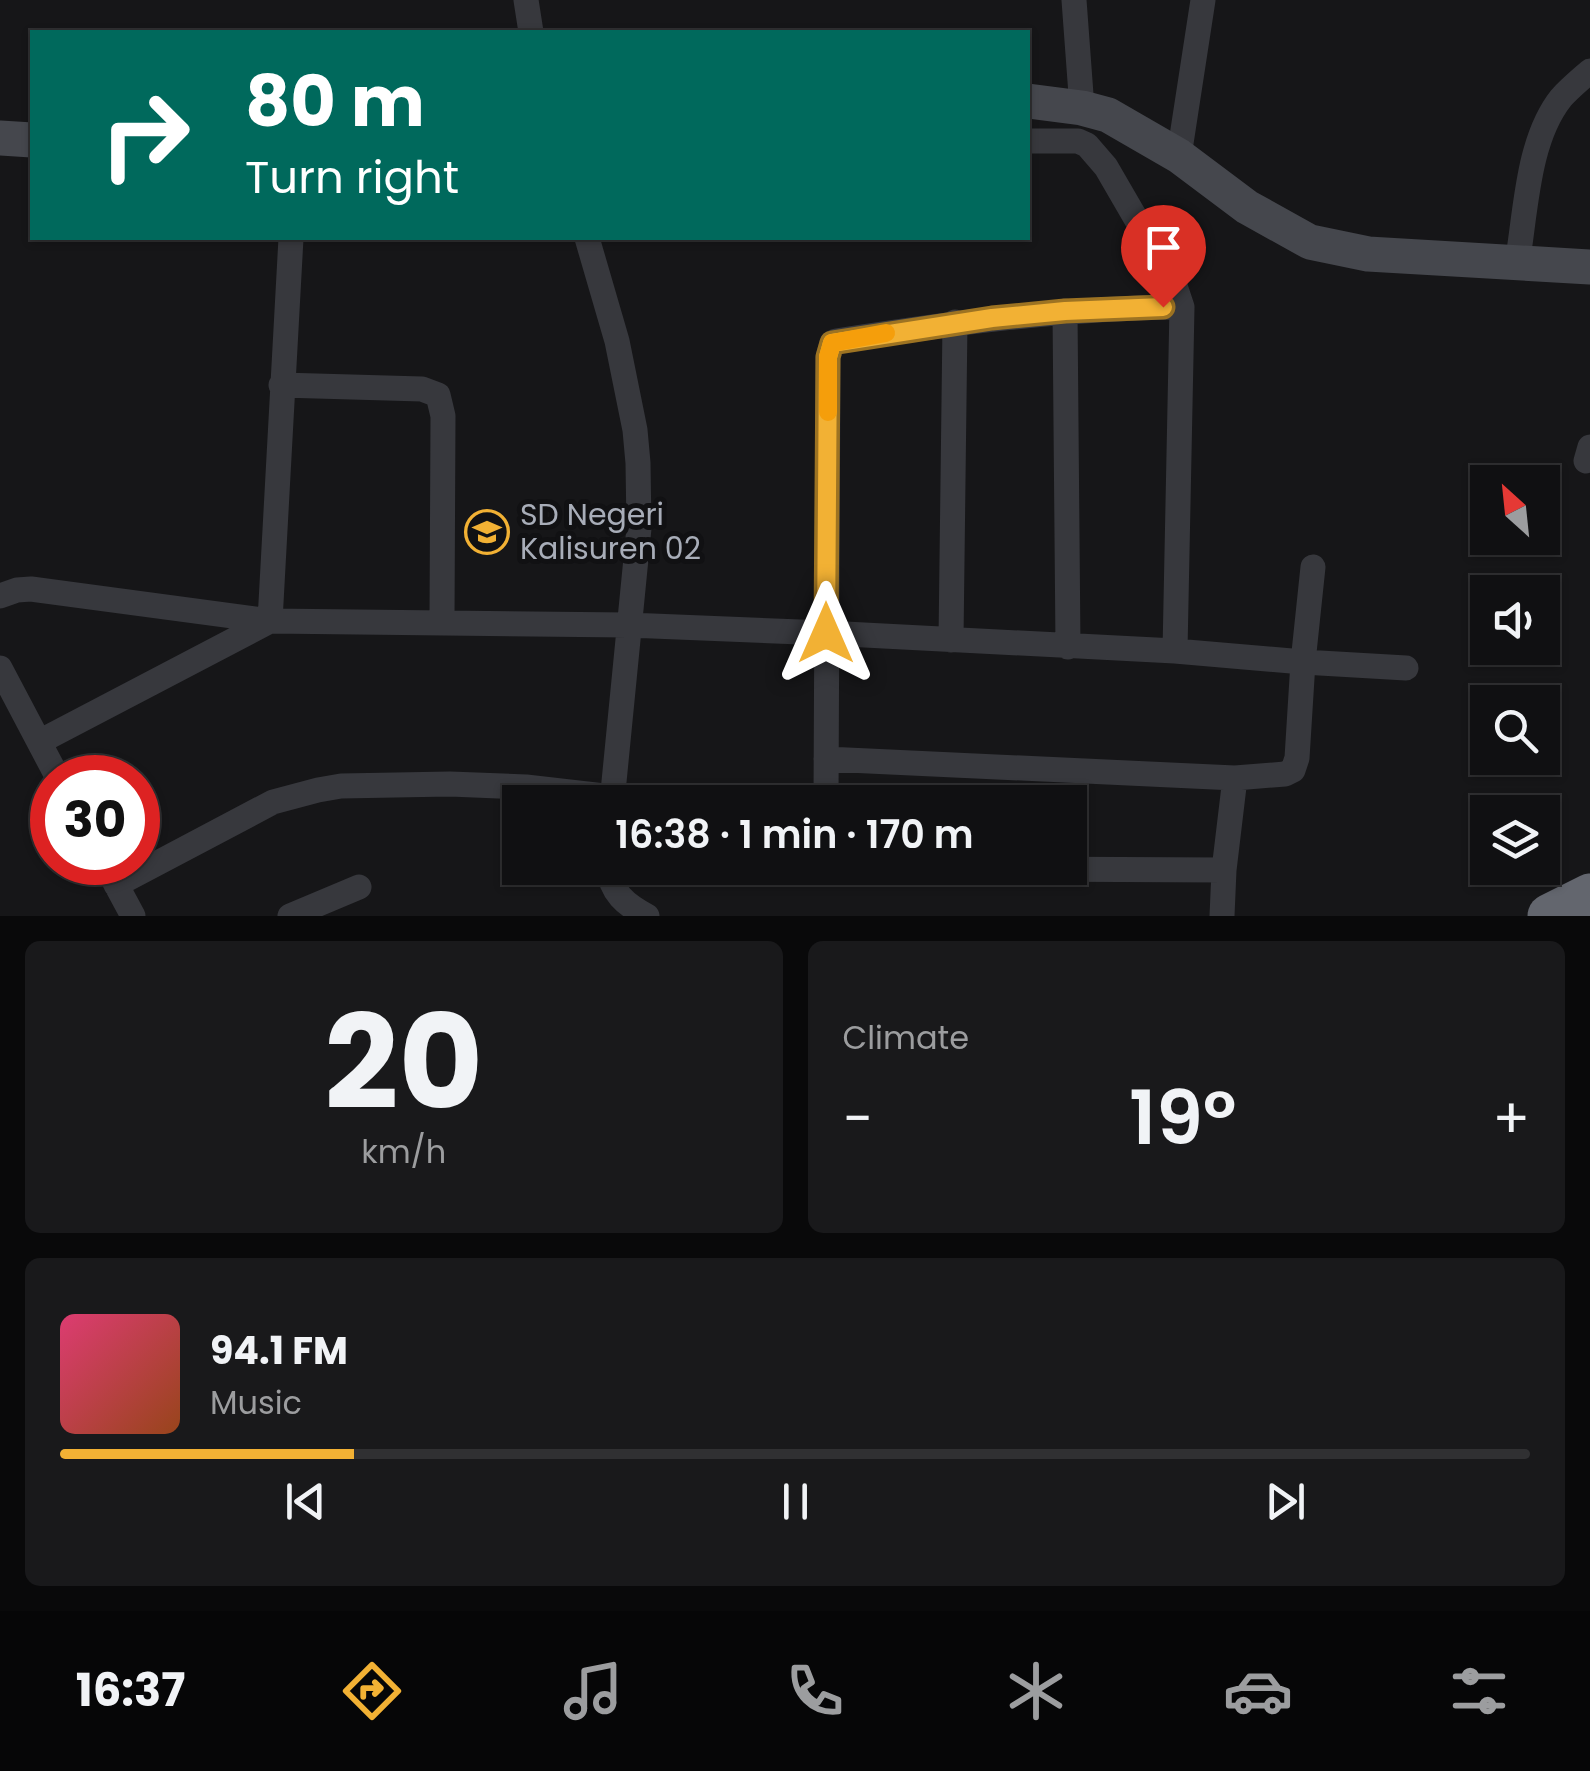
<!DOCTYPE html>
<meta charset="utf-8">
<style>
:root{--surface:#101012;--page:#19191b;--text:#f1f3f6;--muted:#9c9d9f;--line:#303032;--accent:#f2b134}
body{margin:0;font-family:Poppins,sans-serif;background:var(--page);color:var(--text);height:100vh;display:flex;flex-direction:column;font-size:38px;white-space:nowrap}
*{box-sizing:border-box;margin:0}
p{font-size:32px;color:var(--muted)}
.icon{flex:none;width:55px;height:55px;fill:none;stroke:currentColor;stroke-width:2;stroke-linecap:round;stroke-linejoin:round}
.map{position:relative;height:916px;overflow:hidden}
.details{display:flex;flex-direction:column;gap:25px;padding:25px;background:#09090a;flex:1}
.details>*{flex:none}
.hud{position:absolute;left:30px;top:30px;width:1000px;height:210px;border-radius:0px;box-shadow:0 2px 8px #0004,0 0 0 2px var(--line);background:#00695c;color:#fff;overflow:hidden}
.needle{width:65px;rotate:333deg}
.fabs{position:absolute;left:1470px;top:465px;display:grid;gap:20px}
.fabs a{display:grid;place-items:center;width:90px;height:90px;border-radius:0px;background:var(--surface);box-shadow:0 2px 8px #0004,0 0 0 2px var(--line);font-size:50px}
.speed{position:absolute;left:30px;top:755px;display:flex;gap:20px;font-size:50px;font-weight:700;text-align:center}
.speed>*{display:grid;place-content:center;width:130px;height:130px;border-radius:50%;background:var(--surface);box-shadow:0 2px 8px #0004,0 0 0 2px var(--line);line-height:1}
.speed .limit{border:15px solid #d22;background:#fff;color:#111}
.pin{position:absolute;display:grid;place-items:center;width:85px;height:85px;color:#fff;margin:-102px -42px;border-radius:50% 50% 50% 0;rotate:-45deg;box-shadow:0 0 10px #0007}
.pin .icon{rotate:45deg}
.me{position:absolute;width:110px;margin:-55px;rotate:0deg;stroke-linejoin:round;filter:drop-shadow(0 0 8px #0008)}
.turn{display:flex;align-items:center;gap:35px;height:210px;padding:0 50px;font-size:45px}
.turn .icon{width:130px;height:130px;stroke-width:2.5}
.turn b{display:block;font-size:70px;line-height:85px}
.big{font-size:75px;font-weight:600;line-height:1.1}
.details .widget{flex:1;display:flex;flex-direction:column;justify-content:center;gap:15px;min-width:0;padding:0 35px;border-radius:15px;background:var(--page)}
.details .dial{align-items:center;gap:0}
.dial b{font-size:130px;line-height:1}
.song{display:flex;align-items:center;gap:30px}
.cover{width:120px;height:120px;border-radius:15px;background:linear-gradient(135deg,hsl(340 70% 55%),hsl(20 70% 35%))}
.played{height:10px;border-radius:5px;background:linear-gradient(90deg,var(--accent) 20%,var(--line) 20%)}
.keys{display:flex;justify-content:space-around;direction:ltr}
.heat{display:flex;justify-content:space-between;align-items:center;font-size:55px;direction:ltr}
.details .tiles{flex:1;display:grid;gap:25px;grid-template-columns:1fr 1fr}
.widget:last-child{grid-column:span 2}
.trip{position:absolute;left:502px;top:785px;width:585px;height:100px;border-radius:0px;background:var(--surface);box-shadow:0 2px 8px #0004,0 0 0 2px var(--line);font-weight:600;line-height:100px;text-align:center}
.tab-bar{display:flex;height:160px;justify-content:space-around;align-items:center;background:#060607;color:var(--muted)}
.tab-bar .icon{width:70px;height:70px}
.tab-bar .selected{color:var(--accent)}
.tab-bar b{font-size:45px;color:var(--text)}
.map>svg:first-child{display:block}
.lines{fill:none;stroke-linecap:round;stroke-linejoin:round}
.street{stroke:#37383d;stroke-width:25}
.secondary{stroke:#45474d;stroke-width:35}
.highway{stroke:#63666e;stroke-width:45}
.route-casing{stroke:#9d7322;stroke-width:25}
.route{stroke:#f2b134;stroke-width:18}
.slow{stroke:#f59e0b;stroke-width:18}
.labels{text-anchor:middle;stroke-width:10;stroke-linejoin:round;paint-order:stroke}
.poi-label{font-size:30px;fill:#a8adb8;stroke:#111113;text-anchor:start}
</style>
<div class="map">
<svg width="1590" height="916" viewBox="0 0 1590 916">
<rect width="100%" height="100%" fill="#161618"/>
<g class="lines">
<path class="street" d="M526 0 531 32
M1074 0 1082 108
M1028 141H1078L1087 145 1106 167 1175 286 1182 307
M1179 156 1203 0
M291 238 270 621 628 625 826 633 1175 651 1303 662 1297 758 1293 770 1285 774 1235 778 826 759
M587 238 617 341 635 430 638 463 639 528 612 802
M1517 264C1526 212 1527 141 1561 98 1570 88 1581 79 1590 71
M1065 311 1068 647
M281 385 422 389 438 395 443 416 442 621
M1586 461 1590 447
M1313 567 1303 662 1406 668
M0 596 17 590 31 589 270 621
M951 640 955 322
M0 668 58 778
M39 742 270 621
M826 802 828 357 832 343 836 341C951 323 1065 308 1182 307L1175 651
M104 862 133 916
M609 868C610 892 626 905 647 916
M852 868 1224 870 1235 778
M116 885 273 802 318 790 341 786 450 784 526 787 613 797
M290 916 359 887
M1222 916 1224 870"/>
<path class="secondary" d="M1028 101 1082 108 1108 115 1179 156 1247 207 1310 242 1368 254 1590 267
M0 138 32 140"/>
<path class="highway" d="M1550 916 1590 896"/>
</g>
<g class="lines">
<g class="route-casing">
<path id="route" d="M826 633 828 357 832 343 992 318 1065 311 1163 307"/>
</g>
<use href="#route" class="route"/>
<path class="slow" d="M828 412V357L832 343 886 333"/>
</g>
<defs>
<g id="school-ring" transform="scale(2.25)"><circle r="9.5" fill="#111113" stroke="#f2b134" stroke-width="1.5"/><path d="M0-5L7-2L0 1L-7-2ZM-4 1L0 2.5L4 1V4Q0 6-4 4Z" fill="#f2b134"/></g>
</defs>
<g fill-rule="evenodd">
<use href="#school-ring" x="487" y="532"/>
</g>
<g class="labels">
<g class="poi-label">
<text x="520" y="525">SD Negeri<tspan x="520" dy="34">Kalisuren 02</tspan></text>
</g>
</g>
</svg>
<div class="fabs">
<a><svg class="needle" viewBox="-14 -14 28 28"><path d="M0-13l5 13h-10z" fill="#e53935"/><path d="M0 13l5-13h-10z" fill="#9c9d9f"/></svg></a>
<a><svg class="icon" aria-label="sound" viewBox="0 0 24 24"><path d="M4 9h4l5-4v14l-5-4H4zM17 9q2 3 0 6"/></svg></a>
<a><svg class="icon" aria-label="search" viewBox="0 0 24 24"><circle cx="10" cy="10" r="6"/><path d="M15 15l6 6"/></svg></a>
<a><svg class="icon" aria-label="layers" viewBox="0 0 24 24"><path d="M12 4l9 5-9 5-9-5zM3 14l9 5 9-5"/></svg></a>
</div>
<div class="speed"><div class="limit">30</div></div>
<div class="pin" style="left:1163px;top:307px;background:#d93025"><svg class="icon" aria-label="arrive" viewBox="0 0 24 24"><path d="M6 21V4h12l-3 4 3 4H6"/></svg></div>
<svg class="me" style="left:826px;top:633px" viewBox="-20 -20 40 40"><path d="M0-17L14 15 0 8-14 15z" fill="#f2b134" stroke="#fff" stroke-width="4"/></svg>
<div class="trip">16:38 · 1 min · 170 m</div>
<div class="hud">
<div class="turn"><svg class="icon" aria-label="right" viewBox="0 0 24 24"><path d="M7 20v-9h11M14 6l5 5-5 5"/></svg><div><b>80 m</b>Turn right</div></div>
</div>
</div>
<section class="details">
<div class="tiles">
<div class="widget dial"><b>20</b><p>km/h</p></div>
<div class="widget"><p>Climate</p>
<div class="heat"><a>−</a><b class="big">19°</b><a>+</a></div>
</div>
<div class="widget">
<div class="song"><i class="cover"></i><div><b>94.1 FM</b><p>Music</p></div></div>
<div class="played"></div>
<div class="keys"><svg class="icon" aria-label="previous" viewBox="0 0 24 24"><path d="M18 5L8 12l10 7zM5 5v14"/></svg><svg class="icon" aria-label="pause" viewBox="0 0 24 24"><path d="M8 5v14M16 5v14"/></svg><svg class="icon" aria-label="next" viewBox="0 0 24 24"><path d="M6 5l10 7-10 7zM19 5v14"/></svg></div>
</div>
</div>
</section>
<nav class="tab-bar">
<b>16:37</b>
<svg class="icon selected" aria-label="directions" viewBox="0 0 24 24"><path d="M12 3l9 9-9 9-9-9zM9 14v-3h6M13 9l2 2-2 2"/></svg>
<svg class="icon" aria-label="music" viewBox="0 0 24 24"><path d="M9 18V5l10-2v13"/><circle cx="6" cy="18" r="3"/><circle cx="16" cy="16" r="3"/></svg>
<svg class="icon" aria-label="phone" viewBox="0 0 24 24"><path d="M5 4h4l2 5-3 2q2 4 5 5l2-3 5 2v4C11 20 4 13 5 4z"/></svg>
<svg class="icon" aria-label="climate" viewBox="0 0 24 24"><path d="M12 3v18M4 7l16 10M4 17L20 7"/></svg>
<svg class="icon" aria-label="car" viewBox="0 0 24 24"><path d="M5 17H2v-5l4-1 3-4h7l3 4 3 1v5h-3M9 17h6M6 11h13"/><circle cx="7" cy="17" r="2"/><circle cx="17" cy="17" r="2"/></svg>
<svg class="icon" aria-label="filters" viewBox="0 0 24 24"><path d="M4 7h16M4 17h16"/><circle cx="9" cy="7" r="2"/><circle cx="15" cy="17" r="2"/></svg>
</nav>
